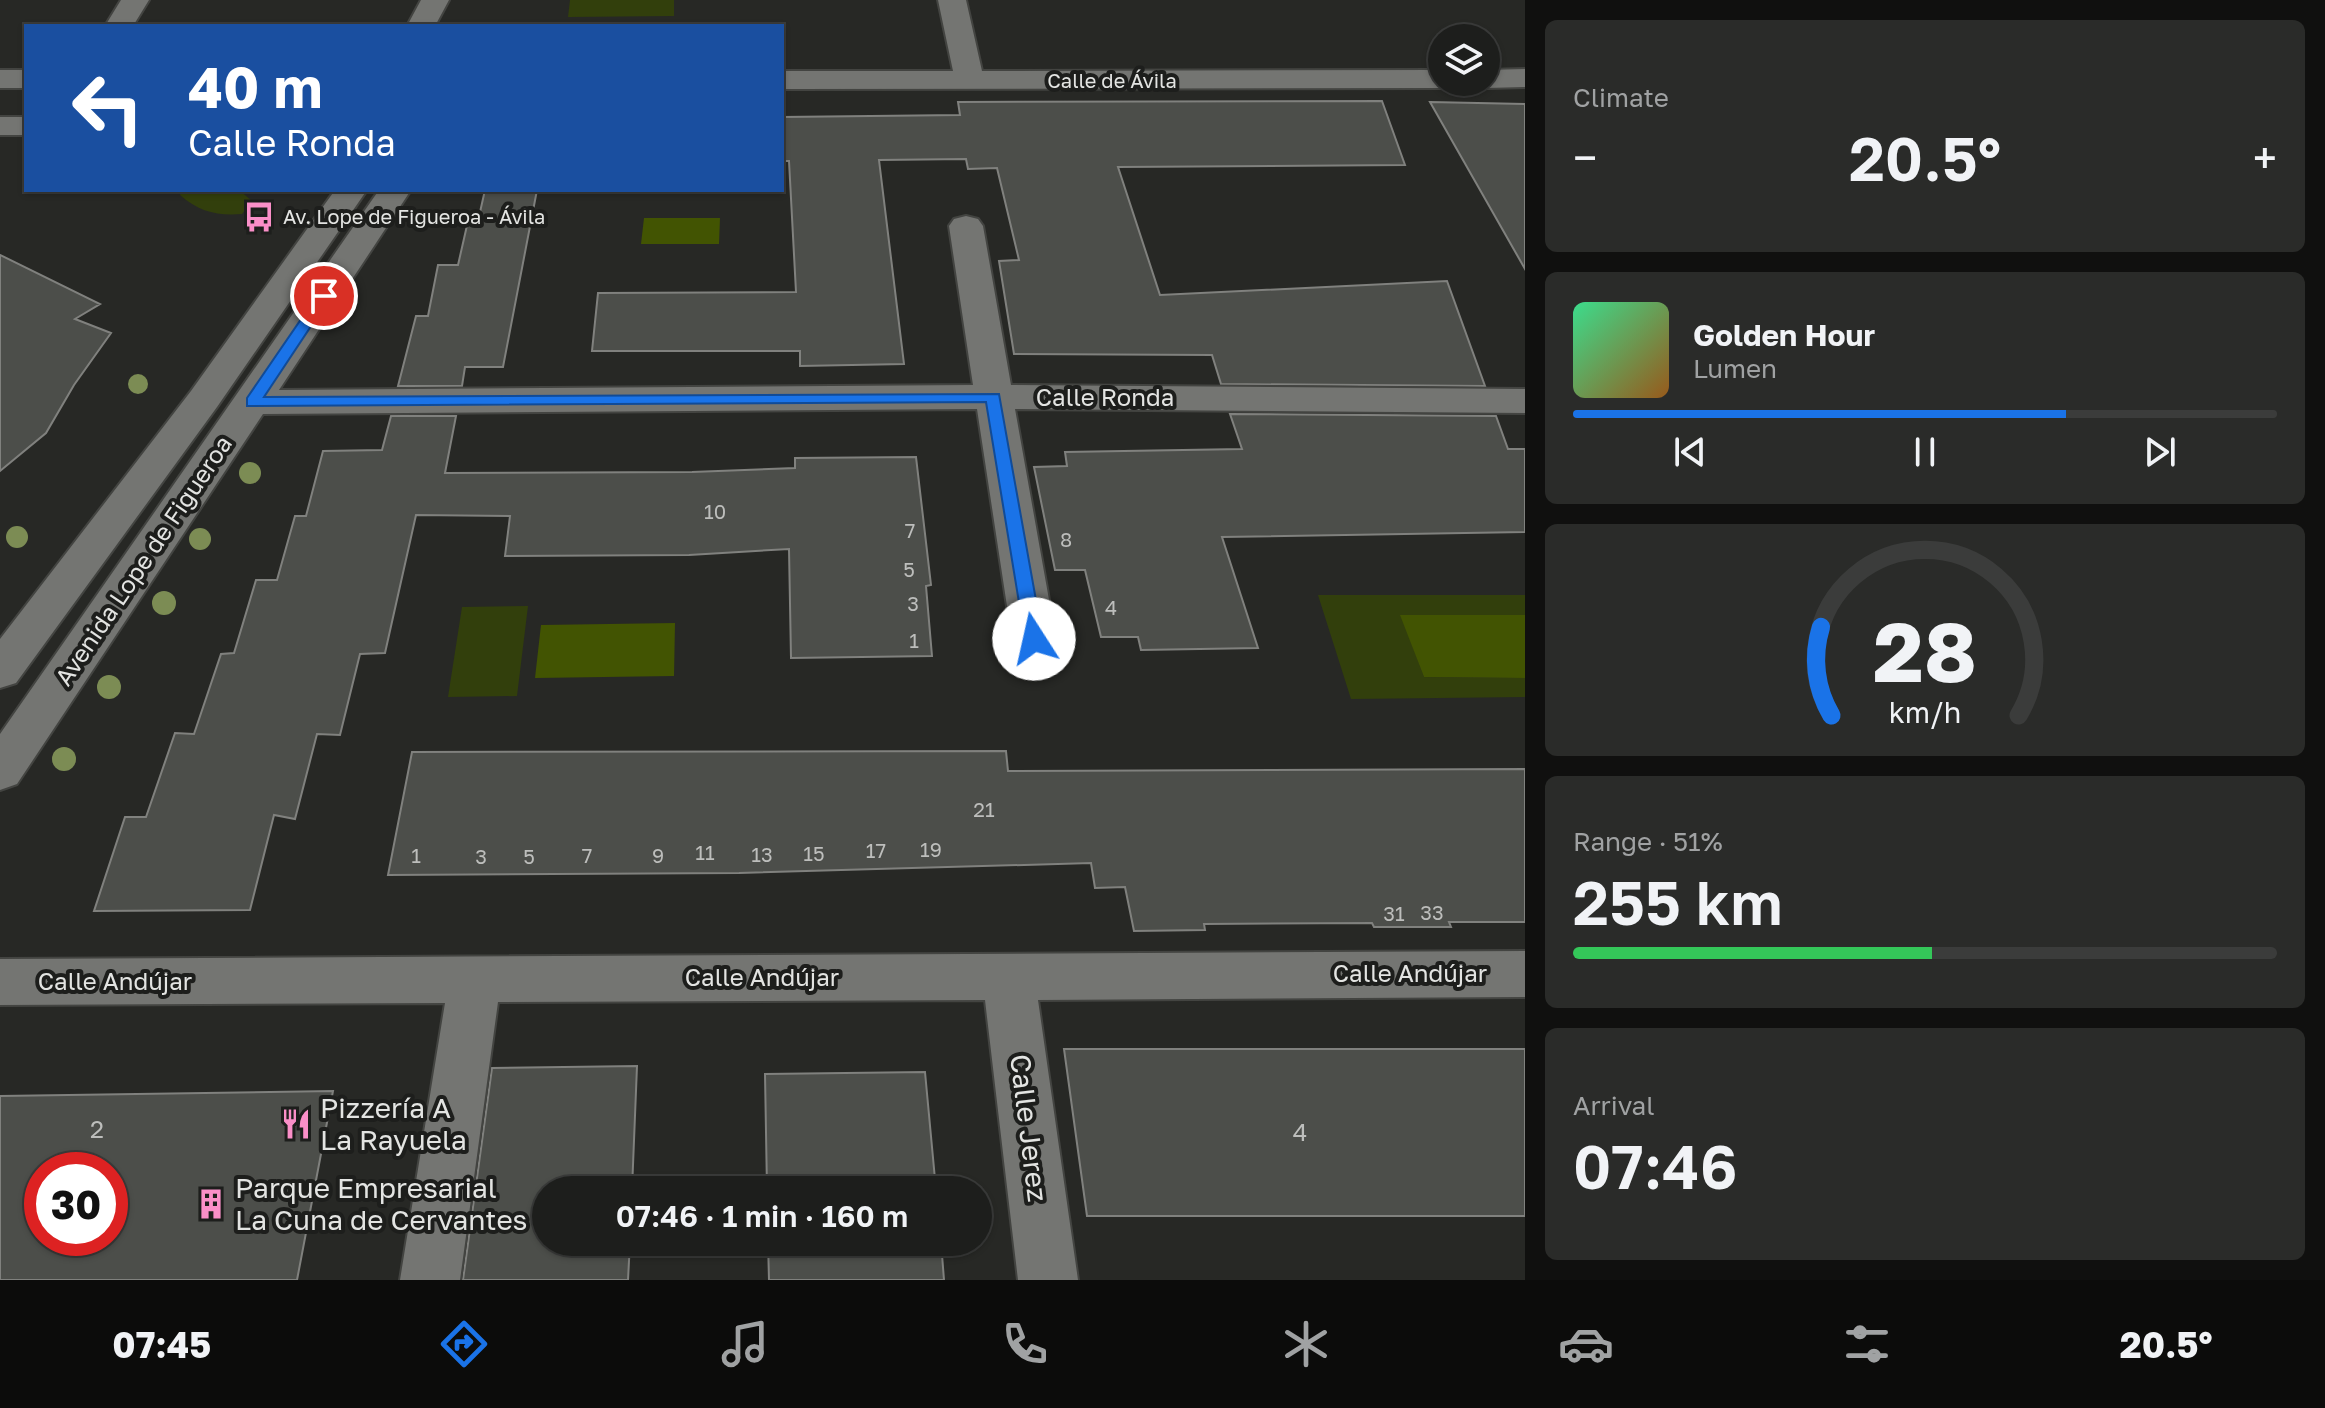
<!DOCTYPE html>
<meta charset="utf-8">
<style>
:root{--surface:#1d1e1c;--page:#2a2b29;--text:#f1f3f6;--muted:#a0a2a3;--line:#3b3c3b;--accent:#1a73e8}
body{margin:0;font-family:"Golos Text",sans-serif;background:var(--page);color:var(--text);height:100vh;display:flex;flex-direction:column;font-size:30px;white-space:nowrap}
*{box-sizing:border-box;margin:0}
p{font-size:26px;color:var(--muted)}
.icon{flex:none;width:44px;height:44px;fill:none;stroke:currentColor;stroke-width:2;stroke-linecap:round;stroke-linejoin:round}
.map{position:relative;flex:1;overflow:hidden}
.side{display:flex;flex-direction:column;gap:20px;padding:20px;background:#10100f;width:800px}
.side>*{flex:none}
.banner{position:absolute;left:24px;top:24px;width:760px;height:168px;border-radius:0px;box-shadow:0 2px 6px #0004,0 0 0 2px var(--line);background:#1a4fa0;color:#fff;overflow:hidden}
.fabs{position:absolute;left:1428px;top:24px;display:grid;gap:16px}
.fabs a{display:grid;place-items:center;width:72px;height:72px;border-radius:50%;background:var(--surface);box-shadow:0 2px 6px #0004,0 0 0 2px var(--line);font-size:40px}
.speed{position:absolute;left:24px;top:1152px;display:flex;gap:16px;font-size:40px;font-weight:700;text-align:center}
.speed>*{display:grid;place-content:center;width:104px;height:104px;border-radius:50%;background:var(--surface);box-shadow:0 2px 6px #0004,0 0 0 2px var(--line);line-height:1}
.speed .limit{border:12px solid #d22;background:#fff;color:#111}
.pin{position:absolute;display:grid;place-items:center;width:68px;height:68px;color:#fff;margin:-34px;border:4px solid #fff;border-radius:50%;box-shadow:0 2px 8px #0007}
.me{position:absolute;width:88px;margin:-44px;rotate:350deg;stroke-linejoin:round;filter:drop-shadow(0 0 6px #0008)}
.turn{display:flex;align-items:center;gap:28px;height:168px;padding:0 32px;font-size:36px}
.turn .icon{width:104px;height:104px;stroke-width:2.5}
.turn b{display:block;font-size:56px;line-height:68px}
.big{font-size:60px;font-weight:600;line-height:1.1}
.side .widget{flex:1;display:flex;flex-direction:column;justify-content:center;gap:12px;min-width:0;padding:0 28px;border-radius:12px;background:var(--page)}
.side .dial{align-items:center;gap:0}
.dial svg{height:208px;overflow:visible;fill:none;stroke:var(--line);stroke-width:7;stroke-linecap:round;text-anchor:middle}
.dial text{fill:var(--text);stroke:none}
.song{display:flex;align-items:center;gap:24px}
.cover{width:96px;height:96px;border-radius:12px;background:linear-gradient(135deg,hsl(150 70% 55%),hsl(30 70% 35%))}
.played{height:8px;border-radius:4px;background:linear-gradient(90deg,var(--accent) 70%,var(--line) 70%)}
.keys{display:flex;justify-content:space-around;direction:ltr}
.heat{display:flex;justify-content:space-between;align-items:center;font-size:44px;direction:ltr}
.charge{height:12px;border-radius:6px;background:linear-gradient(90deg,#34c759 51%,var(--line) 0)}
.trip{position:absolute;left:532px;top:1176px;width:460px;height:80px;border-radius:40px;background:var(--surface);box-shadow:0 2px 6px #0004,0 0 0 2px var(--line);font-weight:600;line-height:80px;text-align:center}
.menu{display:flex;height:128px;justify-content:space-around;align-items:center;background:#0c0c0b;color:var(--muted)}
.menu .icon{width:56px;height:56px}
.menu .active{color:var(--accent)}
.menu b{font-size:36px;color:var(--text)}
main{display:flex;flex:1;min-height:0}
.map>svg:first-child{display:block}
.green{fill:#323f0c}
.water{fill:#425402}
.building{fill:#4c4e4a;stroke:#80817e;stroke-width:2;fill-rule:evenodd}
.lines{fill:none;stroke-linecap:round;stroke-linejoin:round}
.minor-casing{stroke:#434441;stroke-width:4}
.minor{fill:#747572;fill-rule:evenodd}
.tree{fill:#7c8c54}
.route{fill:#1a73e8;stroke:#114b97;stroke-width:2}
.labels{text-anchor:middle;stroke-width:8;stroke-linejoin:round;paint-order:stroke}
.far-street-label{font-size:20px;fill:#e3e4e2;stroke:#1d1e1c}
.far-poi-label{font-size:20px;fill:#e3e4e2;stroke:#1d1e1c;text-anchor:start}
.number-label{font-size:20px;fill:#bdbebc}
.street-label{font-size:24px;fill:#e3e4e2;stroke:#1d1e1c}
.near-number-label{font-size:24px;fill:#bdbebc}
.near-poi-label{font-size:28px;fill:#e3e4e2;stroke:#1d1e1c;text-anchor:start}
.near-street-label{font-size:28px;fill:#e3e4e2;stroke:#1d1e1c}
</style>
<main>
<div class="map">
<svg width="1525" height="1280" viewBox="0 0 1525 1280">
<rect width="100%" height="100%" fill="#272825"/>
<path class="green" d="M570 0H674V16L568 17Z
M182 190H239L252 201 242 214C218 216 199 212 180 195Z
M1318 595H1525V615H1401L1424 677 1525 678V697L1351 699Z
M528 606 517 696 448 697 462 607Z"/>
<path class="water" d="M644 218H720L719 244H641Z
M1400 615H1525V678L1424 677Z
M675 623 674 676 535 678 541 625Z"/>
<path class="building" d="M1382 101 1405 165 1118 167 1160 295 1447 281 1485 386 1221 384 1212 355 1014 354 999 261 1019 260 997 168 968 169 966 159 879 160 904 364 800 366V351H592L598 293 796 292 789 161H782V117L960 115 958 102Z
M1430 102 1525 104V269L1459 153Z
M485 190H537L503 367H465L462 386H398L416 316H428L438 265H458L468 221H478Z
M0 255 100 304 75 319 111 333 74 385 46 433 0 471Z
M1230 414 1496 416 1508 449H1525V532L1222 537 1258 648 1141 650 1138 637H1101L1085 570H1055L1034 467 1067 466 1065 452 1242 449Z
M391 416H456L445 473 692 472 795 468V458L916 457 931 585 926 586 932 656 791 658 789 549 689 555 505 556 510 516 416 515 385 653 360 654 340 735 317 734 295 819 274 815 250 910 94 911 125 817H146L175 733 194 734 221 654 234 653 256 580H277L295 516H306L323 451 382 450Z
M1006 751 1008 771 1525 769V922H1449L1451 927H1374L1372 923 1204 924 1205 930 1134 931 1125 887 1095 888 1091 863 739 873 388 875 412 752Z
M1064 1049H1525V1216H1087Z
M637 1066 632 1190H546V1242H630L628 1280H463L492 1068Z
M925 1072 936 1190H767L765 1074Z
M333 1091 297 1280H0V1096ZM42 1170H110V1238H42Z
M768 1242H941L944 1280H769Z"/>
<g class="lines">
<g class="minor-casing">
<path id="minor" d="M121 0H149L133 26H105Z
M421 0H449L435 26H407Z
M938 0H966L982 71 1442 70V82H1455L1442 88 782 89V71H953Z
M1525 69V87L1486 88 1473 82H1486V70Z
M0 70H26V88H0Z
M0 117H26V135H0Z
M335 190H367L217 407 16 683 0 688V639L191 391Z
M379 190H411L279 390 973 385 949 226 954 219 966 216 978 219 983 226 1011 385 1525 389V413L1015 409 1056 639 1050 650 1034 655 1018 650 1012 639 977 409 263 414 17 784 0 790V734Z
M1525 951V997L1038 1000 1078 1280H1018L985 1000 498 1002 460 1280H400L445 1003 0 1005V959Z"/>
</g>
<use href="#minor" class="minor"/>
</g>
<g class="tree">
<circle cx="138" cy="384" r="10"/>
<circle cx="250" cy="473" r="11"/>
<circle cx="17" cy="537" r="11"/>
<circle cx="200" cy="539" r="11"/>
<circle cx="164" cy="603" r="12"/>
<circle cx="109" cy="687" r="12"/>
<circle cx="64" cy="759" r="12"/>
</g>
<path class="route" d="M324 292 331 296 264 397 999 394 1043 639 1034 646 1025 639 986 402 247 406V398L319 293Z"/>
<defs>
<g id="bus-bare" transform="scale(2.4)"><path d="M-5-6H5V4H4V6H2V4H-2V6H-4V4H-5ZM-3.5-4V0h7V-4ZM-3.5 1.2v1.5H-2V1.2ZM2 1.2v1.5H3.5V1.2Z" fill="#fa8fc8" stroke="#1d1e1c" stroke-width="2.5" paint-order="stroke"/></g>
<g id="restaurant-bare" transform="scale(2.4)"><path d="M-5-6h1v4h1v-4h1v4h1v-4h1v5L-1.5 .5V6h-2V.5L-5-1ZM5-6V6H3V1.5H1.5Q1.5-4 5-6Z" fill="#fa8fc8" stroke="#1d1e1c" stroke-width="2.5" paint-order="stroke"/></g>
<g id="building-bare" transform="scale(2.4)"><path d="M-4-6H4V6H1V3H-1V6H-4ZM-2.5-4.3h1.7v1.8h-1.7ZM.8-4.3h1.7v1.8H.8ZM-2.5-1h1.7V.8h-1.7ZM.8-1h1.7V.8H.8Z" fill="#fa8fc8" stroke="#1d1e1c" stroke-width="2.5" paint-order="stroke"/></g>
</defs>
<g fill-rule="evenodd">
<use href="#bus-bare" x="259" y="217"/>
<use href="#restaurant-bare" x="296" y="1124"/>
<use href="#building-bare" x="211" y="1204"/>
</g>
<g class="labels">
<g class="far-street-label">
<text x="1112" y="88">Calle de Ávila</text>
</g>
<g class="far-poi-label">
<text x="283" y="224">Av. Lope de Figueroa - Ávila</text>
</g>
<g class="number-label">
<text x="715" y="519">10</text>
<text x="910" y="538">7</text>
<text x="1066" y="547">8</text>
<text x="909" y="577">5</text>
<text x="913" y="611">3</text>
<text x="1111" y="615">4</text>
<text x="914" y="648">1</text>
<text x="984" y="817">21</text>
<text x="931" y="857">19</text>
<text x="876" y="858">17</text>
<text x="705" y="860">11</text>
<text x="814" y="861">15</text>
<text x="762" y="862">13</text>
<text x="416" y="863">1</text>
<text x="587" y="863">7</text>
<text x="658" y="863">9</text>
<text x="481" y="864">3</text>
<text x="529" y="864">5</text>
<text x="1432" y="920">33</text>
<text x="1394" y="921">31</text>
</g>
<g class="street-label">
<text x="1105" y="406">Calle Ronda</text>
<text transform="translate(144 561) rotate(-56)" y="8">Avenida Lope de Figueroa</text>
<text x="1410" y="982">Calle Andújar</text>
<text x="762" y="986">Calle Andújar</text>
<text x="115" y="990">Calle Andújar</text>
</g>
<g class="near-number-label">
<text x="97" y="1138">2</text>
<text x="1300" y="1141">4</text>
</g>
<g class="near-poi-label">
<text x="320" y="1118">Pizzería A<tspan x="320" dy="32">La Rayuela</tspan></text>
<text x="235" y="1198">Parque Empresarial<tspan x="235" dy="32">La Cuna de Cervantes</tspan></text>
</g>
<g class="near-street-label">
<text transform="translate(1029 1128) rotate(83)" y="10">Calle Jerez</text>
</g>
</g>
</svg>
<div class="fabs">
<a><svg class="icon" aria-label="layers" viewBox="0 0 24 24"><path d="M12 4l9 5-9 5-9-5zM3 14l9 5 9-5"/></svg></a>
</div>
<div class="speed"><div class="limit">30</div></div>
<div class="pin" style="left:324px;top:296px;background:#d93025"><svg class="icon" aria-label="arrive" viewBox="0 0 24 24"><path d="M6 21V4h12l-3 4 3 4H6"/></svg></div>
<svg class="me" style="left:1034px;top:639px" viewBox="-20 -20 40 40"><circle r="19" fill="#fff"/><path d="M0-13L10 11 0 6-10 11z" fill="#1a73e8"/></svg>
<div class="trip">07:46 · 1 min · 160 m</div>
<div class="banner">
<div class="turn"><svg class="icon" aria-label="left" viewBox="0 0 24 24"><path d="M17 20v-9H6M10 6l-5 5 5 5"/></svg><div><b>40 m</b>Calle Ronda</div></div>
</div>
</div>
<section class="side">
<div class="widget"><p>Climate</p>
<div class="heat"><a>−</a><b class="big">20.5°</b><a>+</a></div>
</div>
<div class="widget">
<div class="song"><i class="cover"></i><div><b>Golden Hour</b><p>Lumen</p></div></div>
<div class="played"></div>
<div class="keys"><svg class="icon" aria-label="previous" viewBox="0 0 24 24"><path d="M18 5L8 12l10 7zM5 5v14"/></svg><svg class="icon" aria-label="pause" viewBox="0 0 24 24"><path d="M8 5v14M16 5v14"/></svg><svg class="icon" aria-label="next" viewBox="0 0 24 24"><path d="M6 5l10 7-10 7zM19 5v14"/></svg></div>
</div>
<div class="widget dial"><svg viewBox="0 0 100 80">
<path d="M14 69A42 42 0 1 1 86 69"/>
<path d="M14 69A42 42 0 0 1 10 35" stroke="#1a73e8"/>
<text x="50" y="56" font-size="32" font-weight="700">28</text>
<text x="50" y="72" font-size="11">km/h</text>
</svg></div>
<div class="widget"><p>Range · 51%</p><b class="big">255 km</b><div class="charge"></div></div>
<div class="widget"><p>Arrival</p><b class="big">07:46</b></div>
</section>
</main>
<nav class="menu">
<b>07:45</b>
<svg class="icon active" aria-label="directions" viewBox="0 0 24 24"><path d="M12 3l9 9-9 9-9-9zM9 14v-3h6M13 9l2 2-2 2"/></svg>
<svg class="icon" aria-label="music" viewBox="0 0 24 24"><path d="M9 18V5l10-2v13"/><circle cx="6" cy="18" r="3"/><circle cx="16" cy="16" r="3"/></svg>
<svg class="icon" aria-label="phone" viewBox="0 0 24 24"><path d="M5 4h4l2 5-3 2q2 4 5 5l2-3 5 2v4C11 20 4 13 5 4z"/></svg>
<svg class="icon" aria-label="climate" viewBox="0 0 24 24"><path d="M12 3v18M4 7l16 10M4 17L20 7"/></svg>
<svg class="icon" aria-label="car" viewBox="0 0 24 24"><path d="M5 17H2v-5l4-1 3-4h7l3 4 3 1v5h-3M9 17h6M6 11h13"/><circle cx="7" cy="17" r="2"/><circle cx="17" cy="17" r="2"/></svg>
<svg class="icon" aria-label="filters" viewBox="0 0 24 24"><path d="M4 7h16M4 17h16"/><circle cx="9" cy="7" r="2"/><circle cx="15" cy="17" r="2"/></svg>
<b>20.5°</b>
</nav>
